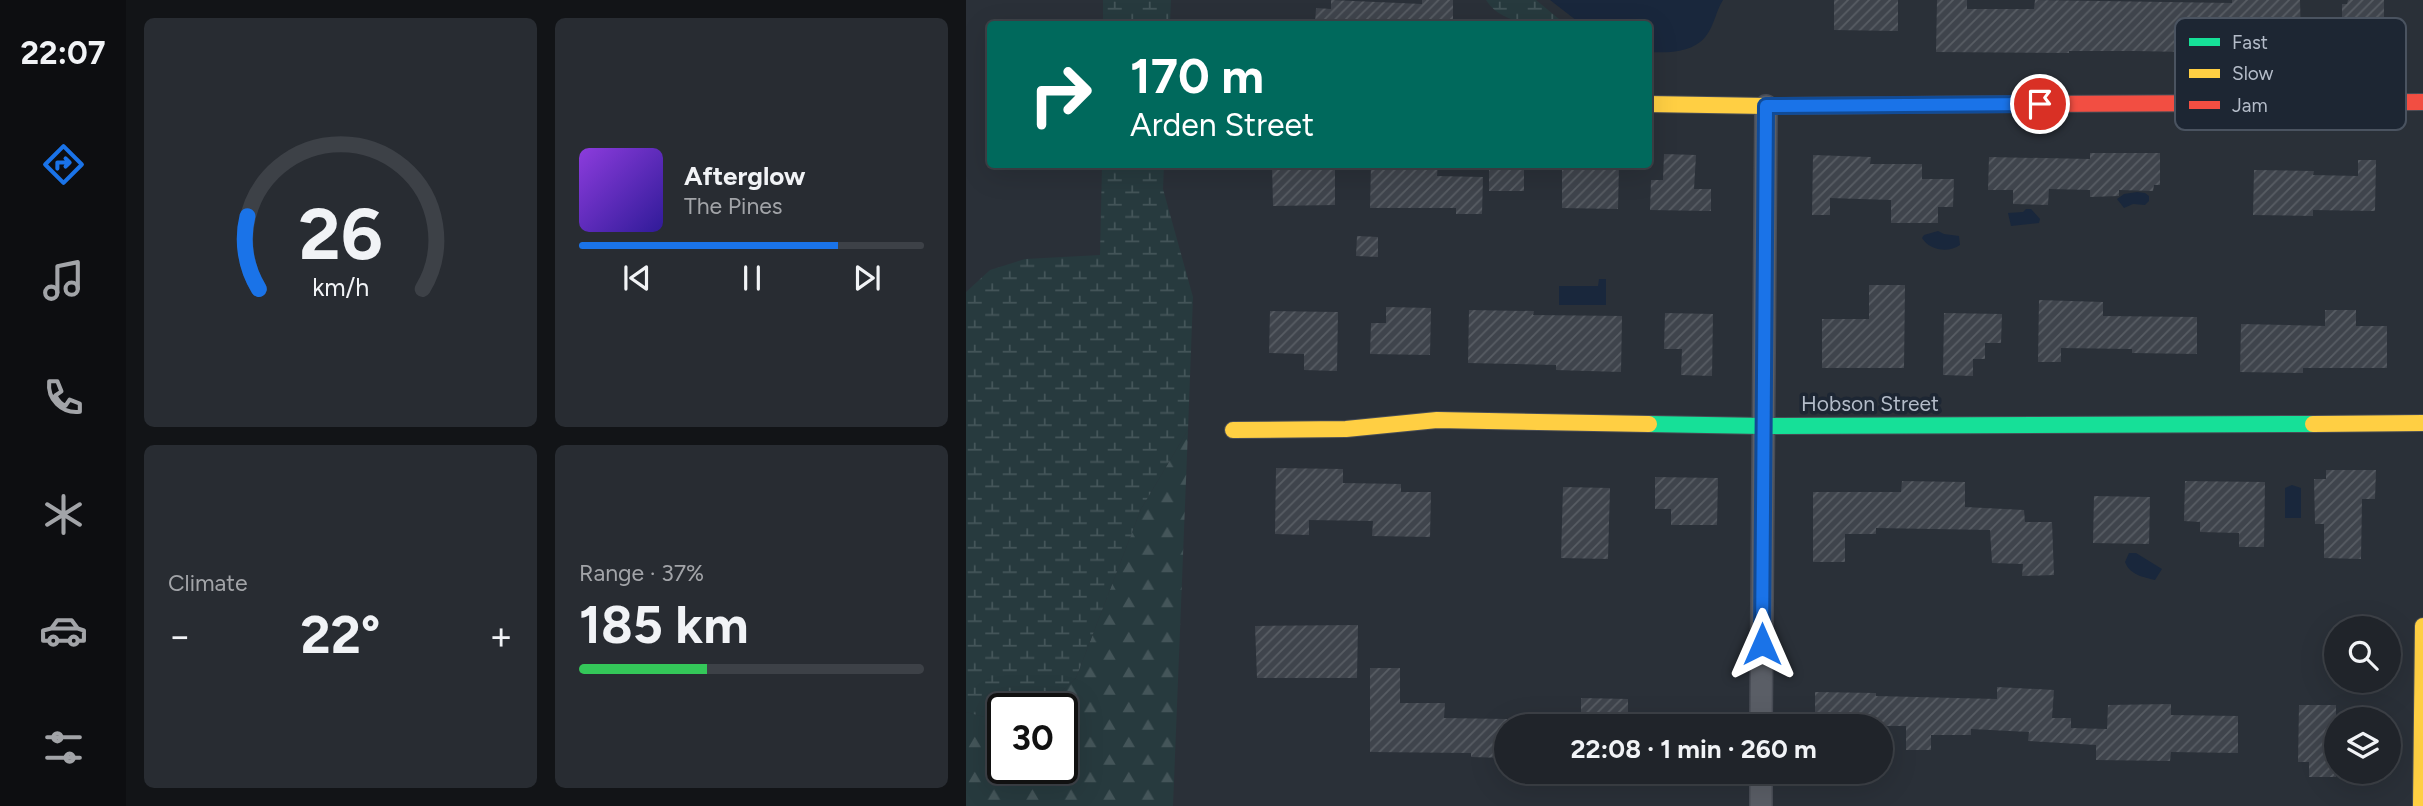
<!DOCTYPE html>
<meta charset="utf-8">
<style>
:root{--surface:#20242a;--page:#282c32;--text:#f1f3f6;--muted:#a2a4a8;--line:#3d4147;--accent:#1a73e8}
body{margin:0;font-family:Figtree,sans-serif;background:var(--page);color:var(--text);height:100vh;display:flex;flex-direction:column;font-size:26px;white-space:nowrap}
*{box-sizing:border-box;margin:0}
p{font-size:23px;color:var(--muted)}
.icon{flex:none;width:38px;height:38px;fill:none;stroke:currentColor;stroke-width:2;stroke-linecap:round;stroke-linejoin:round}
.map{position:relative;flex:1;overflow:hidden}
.details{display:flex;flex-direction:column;gap:18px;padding:18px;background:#121417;width:840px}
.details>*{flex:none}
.hud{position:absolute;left:21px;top:21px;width:665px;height:147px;border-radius:7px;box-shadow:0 7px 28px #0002,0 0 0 2px var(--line);background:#00695c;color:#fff;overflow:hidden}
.tools{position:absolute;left:1358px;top:616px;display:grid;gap:14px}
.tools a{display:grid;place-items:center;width:77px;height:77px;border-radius:50%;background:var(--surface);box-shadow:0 7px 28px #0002,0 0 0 2px var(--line);font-size:35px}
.speed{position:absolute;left:21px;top:693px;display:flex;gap:14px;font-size:35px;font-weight:700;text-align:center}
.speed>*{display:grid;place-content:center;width:91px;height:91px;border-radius:50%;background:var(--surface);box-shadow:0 7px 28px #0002,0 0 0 2px var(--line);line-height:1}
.speed .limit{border:4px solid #111;border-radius:10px;background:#fff;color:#111}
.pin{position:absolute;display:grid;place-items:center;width:60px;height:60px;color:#fff;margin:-30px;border:4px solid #fff;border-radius:50%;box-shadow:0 2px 7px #0007}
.me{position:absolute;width:77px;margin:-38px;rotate:0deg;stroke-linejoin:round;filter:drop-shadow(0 0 5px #0008)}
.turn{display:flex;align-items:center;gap:24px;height:147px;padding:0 28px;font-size:32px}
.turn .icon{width:91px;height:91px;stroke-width:2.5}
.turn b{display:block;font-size:49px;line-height:60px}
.big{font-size:52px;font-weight:700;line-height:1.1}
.details .tile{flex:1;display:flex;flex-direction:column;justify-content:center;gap:10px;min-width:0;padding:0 24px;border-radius:10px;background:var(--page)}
.details .dial{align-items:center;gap:0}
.dial svg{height:182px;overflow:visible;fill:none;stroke:var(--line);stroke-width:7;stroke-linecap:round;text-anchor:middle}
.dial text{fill:var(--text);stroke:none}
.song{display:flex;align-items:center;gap:21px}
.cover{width:84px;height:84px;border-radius:10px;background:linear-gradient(135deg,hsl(270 70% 55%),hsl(250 70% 35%))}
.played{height:7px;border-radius:4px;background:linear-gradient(90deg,var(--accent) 75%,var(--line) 75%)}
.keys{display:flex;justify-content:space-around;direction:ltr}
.heat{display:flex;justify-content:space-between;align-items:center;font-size:38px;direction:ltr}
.charge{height:10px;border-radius:5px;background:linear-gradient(90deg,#34c759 37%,var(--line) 0)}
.details .tiles{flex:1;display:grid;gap:18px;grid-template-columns:repeat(2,1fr)}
.trip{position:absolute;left:528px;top:714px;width:399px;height:70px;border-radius:35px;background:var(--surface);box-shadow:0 7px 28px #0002,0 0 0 2px var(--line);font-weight:700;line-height:70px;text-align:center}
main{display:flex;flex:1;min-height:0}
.tabs{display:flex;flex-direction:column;width:126px;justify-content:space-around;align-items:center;background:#0d0e11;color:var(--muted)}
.tabs .icon{width:49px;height:49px}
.tabs .active{color:var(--accent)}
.tabs b{font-size:32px;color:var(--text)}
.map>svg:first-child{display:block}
.forest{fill:url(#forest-firs)}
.wetland{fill:url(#wetland-marsh)}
.water{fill:#19273c}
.building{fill:url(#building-hatch)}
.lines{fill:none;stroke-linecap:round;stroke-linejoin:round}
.street-casing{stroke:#484c55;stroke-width:24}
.fast-casing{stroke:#484c55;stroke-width:18}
.slow-casing{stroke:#484c55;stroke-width:18}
.jam-casing{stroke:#484c55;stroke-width:18}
.street{stroke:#5a5e66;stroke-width:21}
.fast{stroke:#16e098;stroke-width:16}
.slow{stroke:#ffcf43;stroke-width:16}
.jam{stroke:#f24e42;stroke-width:16}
.route-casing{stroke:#114b97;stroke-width:18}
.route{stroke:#1a73e8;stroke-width:12}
.labels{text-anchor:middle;stroke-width:7;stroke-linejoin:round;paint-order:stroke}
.street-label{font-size:21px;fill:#b4bcc9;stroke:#1d2633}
.key{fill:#1d2633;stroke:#4a5360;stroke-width:2}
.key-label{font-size:19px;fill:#b4bcc9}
</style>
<main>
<nav class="tabs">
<b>22:07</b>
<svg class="icon active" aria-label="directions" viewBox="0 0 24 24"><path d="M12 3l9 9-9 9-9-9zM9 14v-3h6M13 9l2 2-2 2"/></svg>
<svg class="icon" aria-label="music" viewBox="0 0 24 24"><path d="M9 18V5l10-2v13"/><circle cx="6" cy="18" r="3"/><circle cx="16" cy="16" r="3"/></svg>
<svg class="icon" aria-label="phone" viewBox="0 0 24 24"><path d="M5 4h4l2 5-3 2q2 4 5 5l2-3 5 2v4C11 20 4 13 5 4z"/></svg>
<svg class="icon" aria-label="climate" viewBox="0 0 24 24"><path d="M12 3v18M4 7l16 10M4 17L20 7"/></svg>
<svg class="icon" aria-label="car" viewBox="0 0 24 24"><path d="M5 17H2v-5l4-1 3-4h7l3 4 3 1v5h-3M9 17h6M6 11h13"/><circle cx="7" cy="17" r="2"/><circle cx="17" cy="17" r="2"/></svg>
<svg class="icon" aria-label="filters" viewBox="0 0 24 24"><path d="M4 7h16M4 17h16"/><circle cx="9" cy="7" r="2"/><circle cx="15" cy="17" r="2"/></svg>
</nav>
<section class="details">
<div class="tiles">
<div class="tile dial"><svg viewBox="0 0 100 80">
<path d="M14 69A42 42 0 1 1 86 69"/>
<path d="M14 69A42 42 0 0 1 9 37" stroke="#1a73e8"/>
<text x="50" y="56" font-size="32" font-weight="700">26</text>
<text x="50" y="72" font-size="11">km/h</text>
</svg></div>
<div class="tile">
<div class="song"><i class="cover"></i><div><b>Afterglow</b><p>The Pines</p></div></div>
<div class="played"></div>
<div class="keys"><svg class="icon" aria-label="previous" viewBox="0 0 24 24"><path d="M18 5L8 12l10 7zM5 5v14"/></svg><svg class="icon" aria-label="pause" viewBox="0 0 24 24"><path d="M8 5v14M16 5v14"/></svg><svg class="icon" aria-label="next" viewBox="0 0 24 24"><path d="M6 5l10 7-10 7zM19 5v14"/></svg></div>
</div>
<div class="tile"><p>Climate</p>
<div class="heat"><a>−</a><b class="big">22°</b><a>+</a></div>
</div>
<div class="tile"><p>Range · 37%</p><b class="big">185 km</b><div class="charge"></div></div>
</div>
</section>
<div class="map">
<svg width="1457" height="806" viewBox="0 0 1457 806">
<defs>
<pattern id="forest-firs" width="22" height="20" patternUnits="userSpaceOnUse" patternTransform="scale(1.75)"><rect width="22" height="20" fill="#273a3e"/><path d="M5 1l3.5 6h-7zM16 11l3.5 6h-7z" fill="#445559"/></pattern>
<pattern id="wetland-marsh" width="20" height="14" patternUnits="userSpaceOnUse" patternTransform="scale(1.75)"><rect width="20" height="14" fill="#273a3e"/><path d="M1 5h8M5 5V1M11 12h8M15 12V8" fill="none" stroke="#445559"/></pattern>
<pattern id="building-hatch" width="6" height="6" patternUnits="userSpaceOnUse" patternTransform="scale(1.75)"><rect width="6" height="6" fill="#3f444c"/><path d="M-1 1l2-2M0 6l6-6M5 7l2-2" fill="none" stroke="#585d64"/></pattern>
</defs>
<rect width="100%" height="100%" fill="#2a3038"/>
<path class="forest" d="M222 430 207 806H0V712L37 722V768H96V709H76L110 678 175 509Z"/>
<path class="wetland" d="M137 0H205L204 24H137Z
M520 0H570L599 24C572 25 535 25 520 0Z
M136 165H198L197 189 227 297 222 430 175 509 110 678 76 709H37V722L0 712V292L24 270 59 259 134 255Z"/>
<path class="water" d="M584 0H757C750 11 748 26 740 36 727 53 702 53 683 52L682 24H615Z
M1171 192 1179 193 1183 196V201L1179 205 1167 204 1158 208 1151 199 1158 194Z
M1060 209H1065L1074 219 1073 223 1045 226 1042 213 1057 212Z
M972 231 978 234 993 236 994 245C983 253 964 251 956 238L958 235Z
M633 279H640V305H593V286H632Z
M1326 485 1335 488V518H1319V488Z
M1163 553H1170L1196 569 1189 580C1177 577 1164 575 1159 562Z"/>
<path class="building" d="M365 0 456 4V0H487V24H349L350 8 365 9Z
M868 0H932V31L868 30Z
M971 0H1001V9H1068L1069 0 1266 3V0H1334L1335 40H1301V57H1266V53L1170 51H1103V53L970 52Z
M1382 0H1418V54L1376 53V4H1381Z
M1124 153H1194V185H1188L1187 191 1153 190V196L1124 197V190L1083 189 1082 205 1047 204V190H1022L1023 157 1124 159Z
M698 154 730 155 728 189H745V211L684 210 685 180H697Z
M847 155 905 157 904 164H956V179H988L987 207H972V223H925V200L864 198V215H846Z
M1392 160H1410L1409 211 1347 210V216L1287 215 1288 170 1348 171 1347 175 1392 176Z
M306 164H369V205L307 206Z
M405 164H472L471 176 517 177 516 214H490V208H404Z
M523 164H558V191H523Z
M596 164H653L652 209 596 208Z
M391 236 412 237V257L390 256Z
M903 285H939L938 368H856V319H903Z
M1073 300 1137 302V316L1231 317V354L1166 353V349L1095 348V362H1072Z
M420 307 465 308 464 355 404 354 405 323H420Z
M503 310 568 311 567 315 656 316 655 372 590 370V365L502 363Z
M1359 310H1390V326H1421V368H1337V373L1274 372 1275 324 1359 326Z
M304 311 372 312 371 371 338 370V354L303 353Z
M699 313 747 314 746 376 715 375 716 349H698Z
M978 313 1036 314 1035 343H1019V359H1007V376L977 375Z
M310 468 377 469V483L435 484V492H465L464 537 406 536 407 521 343 520V535L309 534Z
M1360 470H1410L1409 499H1396L1395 559 1358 558V524H1349L1348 479H1360Z
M689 477 752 478 751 525H705V509H689Z
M936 481 999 482V507L1058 510 1059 522H1086L1088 575 1056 576 1057 564 1026 563 1024 530 910 528V534H879V562H847V492H935Z
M1219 481 1299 482 1298 547H1273V533L1234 532V522L1218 521Z
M597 487 644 488 642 559 595 558Z
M1128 496 1184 497 1183 544 1127 543Z
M392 625 391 678H291L289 626Z
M404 668H434V703H479L478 718 541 719V758L505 757V753L404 752Z
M1031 687 1088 690 1086 718H1105V728L1141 729 1142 705 1205 704V715L1272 716V753L1205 752 1204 761 1130 760V745L1062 741 1063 732 1005 729V735H965V750H940V726H849V692L910 693V696L1031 699Z
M615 698 662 699V726H615Z
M1333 705H1370V777H1343V762H1332Z"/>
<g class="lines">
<g class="street-casing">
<path id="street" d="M795 726 800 106
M795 806V772"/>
</g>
<g class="fast-casing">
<path id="fast" d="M683 424 797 426 1347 424"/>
</g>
<g class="slow-casing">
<path id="slow" d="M682 104 800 106 1047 104
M1347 424 1457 423
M267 430 380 429 471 420 683 424
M1455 806 1457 626"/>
</g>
<g class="jam-casing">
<path id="jam" d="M1047 104 1457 102"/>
</g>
<use href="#street" class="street"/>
<use href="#fast" class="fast"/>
<use href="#slow" class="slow"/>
<use href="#jam" class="jam"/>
</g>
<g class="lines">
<g class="route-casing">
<path id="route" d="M796 644 800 106 1074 104"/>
</g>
<use href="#route" class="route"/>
</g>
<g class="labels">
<g class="street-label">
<text x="904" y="411">Hobson Street</text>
</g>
</g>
<rect x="1209" y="18" width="231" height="112" rx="10" class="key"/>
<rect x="1223" y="38" width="31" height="8" fill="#16e098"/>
<rect x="1223" y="69" width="31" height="9" fill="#ffcf43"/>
<rect x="1223" y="101" width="31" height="8" fill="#f24e42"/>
<g class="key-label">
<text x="1266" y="49">Fast</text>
<text x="1266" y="80">Slow</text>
<text x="1266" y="112">Jam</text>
</g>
</svg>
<div class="tools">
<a><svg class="icon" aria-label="search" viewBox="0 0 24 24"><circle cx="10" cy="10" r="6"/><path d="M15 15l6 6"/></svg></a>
<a><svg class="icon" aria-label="layers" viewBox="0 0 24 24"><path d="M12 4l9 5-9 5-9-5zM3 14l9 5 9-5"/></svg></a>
</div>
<div class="speed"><div class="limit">30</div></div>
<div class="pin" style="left:1074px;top:104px;background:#d93025"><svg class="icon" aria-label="arrive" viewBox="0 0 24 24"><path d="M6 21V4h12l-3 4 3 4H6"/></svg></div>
<svg class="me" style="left:796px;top:644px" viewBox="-20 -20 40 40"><path d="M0-17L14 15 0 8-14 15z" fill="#1a73e8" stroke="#fff" stroke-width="4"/></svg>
<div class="trip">22:08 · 1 min · 260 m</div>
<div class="hud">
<div class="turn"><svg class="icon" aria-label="right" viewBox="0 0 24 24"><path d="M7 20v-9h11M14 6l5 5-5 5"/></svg><div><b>170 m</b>Arden Street</div></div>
</div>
</div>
</main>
